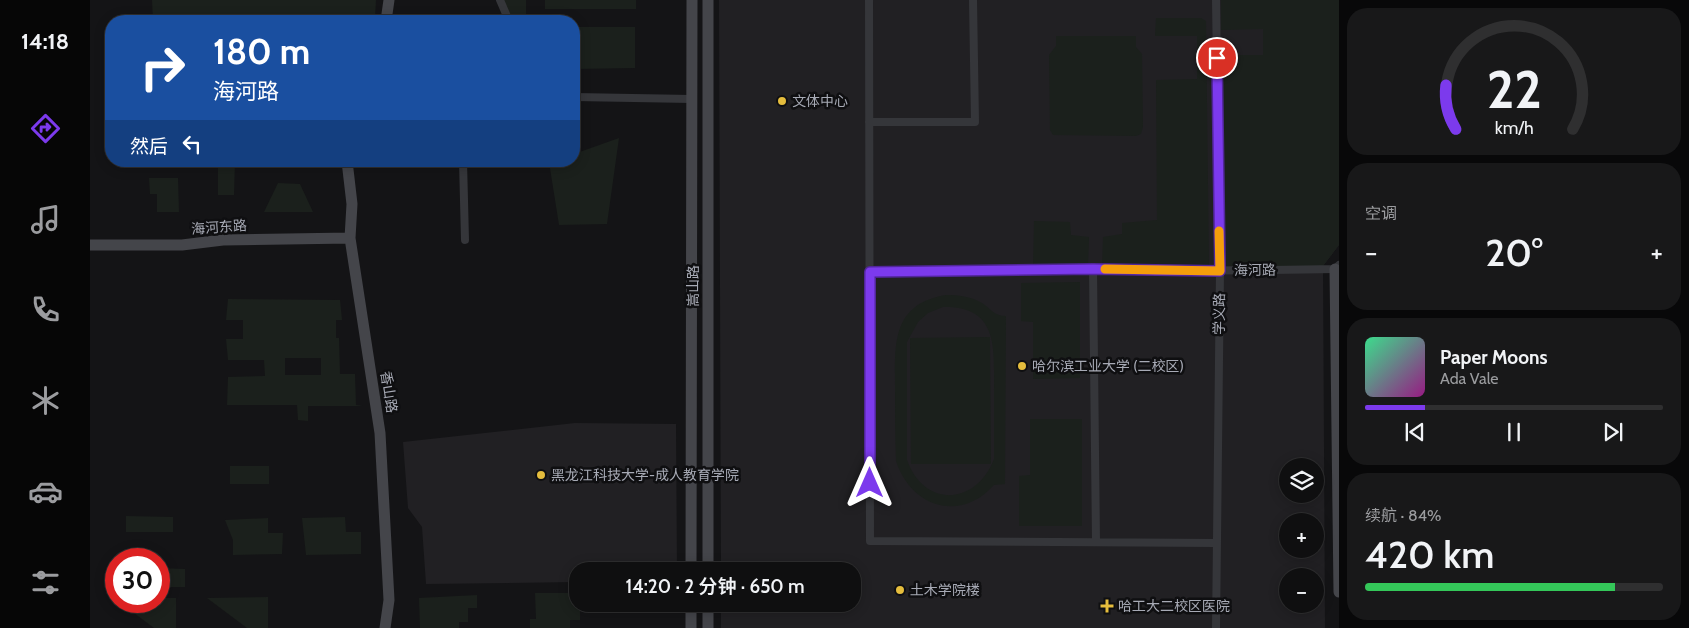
<!DOCTYPE html>
<html lang="zh">
<meta charset="utf-8">
<style>
:root{--surface:#0f0f10;--page:#181819;--text:#f1f3f6;--muted:#9b9c9f;--line:#2f2f30;--accent:#7c3aed}
body{margin:0;font-family:Cabin,"Noto Sans SC",sans-serif;background:var(--page);color:var(--text);height:100vh;display:flex;flex-direction:column;font-size:19px;white-space:nowrap}
*{box-sizing:border-box;margin:0}
p{font-size:16px;color:var(--muted)}
.icon{flex:none;width:28px;height:28px;fill:none;stroke:currentColor;stroke-width:2;stroke-linecap:round;stroke-linejoin:round}
.map{position:relative;flex:1;overflow:hidden}
.panel{display:flex;flex-direction:column;gap:8px;padding:8px;background:#080809;width:350px}
.panel>*{flex:none}
.top-card{position:absolute;left:15px;top:15px;width:475px;height:152px;border-radius:20px;box-shadow:0 2px 12px #0003,0 0 0 1px var(--line);background:#1a4fa0;color:#fff;overflow:hidden}
.tools{position:absolute;left:1189px;top:458px;display:grid;gap:10px}
.tools a{display:grid;place-items:center;width:45px;height:45px;border-radius:50%;background:var(--surface);box-shadow:0 2px 12px #0003,0 0 0 1px var(--line);font-size:25px}
.speed{position:absolute;left:15px;top:548px;display:flex;gap:10px;font-size:25px;font-weight:700;text-align:center}
.speed>*{display:grid;place-content:center;width:65px;height:65px;border-radius:50%;background:var(--surface);box-shadow:0 2px 12px #0003,0 0 0 1px var(--line);line-height:1}
.speed .limit{border:8px solid #d22;background:#fff;color:#111}
.pin{position:absolute;display:grid;place-items:center;width:42px;height:42px;color:#fff;margin:-21px;border:2px solid #fff;border-radius:50%;box-shadow:0 1px 5px #0007}
.me{position:absolute;width:55px;margin:-28px;rotate:0deg;stroke-linejoin:round;filter:drop-shadow(0 0 4px #0008)}
.turn{display:flex;align-items:center;gap:18px;height:105px;padding:0 25px;font-size:22px}
.turn .icon{width:65px;height:65px;stroke-width:2.5}
.turn b{display:block;font-size:35px;line-height:42px}
.then{display:flex;align-items:center;height:48px;padding:0 25px;background:#0003;gap:10px;font-size:19px}
.big{font-size:38px;font-weight:600;line-height:1.1}
.panel .card{flex:1;display:flex;flex-direction:column;justify-content:center;gap:8px;min-width:0;padding:0 18px;border-radius:20px;background:var(--page)}
.panel .dial{align-items:center;gap:0}
.dial svg{height:130px;overflow:visible;fill:none;stroke:var(--line);stroke-width:7;stroke-linecap:round;text-anchor:middle}
.dial text{fill:var(--text);stroke:none}
.song{display:flex;align-items:center;gap:15px}
.cover{width:60px;height:60px;border-radius:8px;background:linear-gradient(135deg,hsl(150 70% 55%),hsl(310 70% 35%))}
.played{height:5px;border-radius:2px;background:linear-gradient(90deg,var(--accent) 20%,var(--line) 20%)}
.keys{display:flex;justify-content:space-around;direction:ltr}
.heat{display:flex;justify-content:space-between;align-items:center;font-size:28px;direction:ltr}
.charge{height:8px;border-radius:4px;background:linear-gradient(90deg,#34c759 84%,var(--line) 0)}
.trip{position:absolute;left:479px;top:562px;width:292px;height:50px;border-radius:20px;background:var(--surface);box-shadow:0 2px 12px #0003,0 0 0 1px var(--line);font-weight:600;line-height:50px;text-align:center}
main{display:flex;flex:1;min-height:0}
.menu{display:flex;flex-direction:column;width:90px;justify-content:space-around;align-items:center;background:#060606;color:var(--muted)}
.menu .icon{width:35px;height:35px}
.menu .current{color:var(--accent)}
.menu b{font-size:22px;color:var(--text)}
.map>svg:first-child{display:block}
.built{fill:#212023;fill-rule:evenodd}
.green{fill:#1b201c;fill-rule:evenodd}
.lines{fill:none;stroke-linecap:round;stroke-linejoin:round}
.street{stroke:#35363a;stroke-width:8}
.secondary{stroke:#44454a;stroke-width:11}
.route-casing{stroke:#51269a;stroke-width:12}
.route{stroke:#7c3aed;stroke-width:9}
.slow{stroke:#f59e0b;stroke-width:9}
.poi-dot{fill:#e5bd3d;stroke:#0f0f11;stroke-width:2}
.labels{text-anchor:middle;stroke-width:5;stroke-linejoin:round;paint-order:stroke}
.poi-label{font-size:14px;fill:#a7aab5;stroke:#0f0f11;text-anchor:start}
.street-label{font-size:14px;fill:#a7aab5;stroke:#0f0f11}
</style>
<main>
<nav class="menu">
<b>14:18</b>
<svg class="icon current" aria-label="directions" viewBox="0 0 24 24"><path d="M12 3l9 9-9 9-9-9zM9 14v-3h6M13 9l2 2-2 2"/></svg>
<svg class="icon" aria-label="music" viewBox="0 0 24 24"><path d="M9 18V5l10-2v13"/><circle cx="6" cy="18" r="3"/><circle cx="16" cy="16" r="3"/></svg>
<svg class="icon" aria-label="phone" viewBox="0 0 24 24"><path d="M5 4h4l2 5-3 2q2 4 5 5l2-3 5 2v4C11 20 4 13 5 4z"/></svg>
<svg class="icon" aria-label="climate" viewBox="0 0 24 24"><path d="M12 3v18M4 7l16 10M4 17L20 7"/></svg>
<svg class="icon" aria-label="car" viewBox="0 0 24 24"><path d="M5 17H2v-5l4-1 3-4h7l3 4 3 1v5h-3M9 17h6M6 11h13"/><circle cx="7" cy="17" r="2"/><circle cx="17" cy="17" r="2"/></svg>
<svg class="icon" aria-label="filters" viewBox="0 0 24 24"><path d="M4 7h16M4 17h16"/><circle cx="9" cy="7" r="2"/><circle cx="15" cy="17" r="2"/></svg>
</nav>
<div class="map">
<svg width="1249" height="628" viewBox="0 0 1249 628">
<rect width="100%" height="100%" fill="#141416"/>
<path class="built" d="M629 0H1249V245L1233 266 1235 628H631V604H762V571H631ZM1198 466H1225V494H1198ZM1198 521H1225V549H1198ZM1198 576H1225V604H1198Z
M485 423 586 424 587 571H488L487 582 336 584 332 527 318 508 313 442Z"/>
<path class="green" d="M62 0H286L285 18 283 21H63Z
M410 0H436V21H419Z
M455 0H546V9H455Z
M1131 0H1249V245L1233 266H1132L1131 55H1173V29L1131 30Z
M1066 18H1111L1116 21 1119 266 1012 268 1013 237 1032 234V223L1067 220 1066 80 1107 79V36H1065Z
M484 27H545V68L484 69Z
M966 36H1046V47L1052 54 1053 127 1051 134 1046 136 963 135 960 130 959 55 966 46Z
M529 138 517 224 469 225 459 162 484 161V154Z
M128 161H145L144 195H128Z
M59 178H88L89 212H67V194H60Z
M188 183 210 184 223 212H174Z
M944 221 980 222 981 235 999 237 998 266 943 267Z
M990 282V378L943 379V322L931 321V283Z
M856 295C868 295 880 296 892 303 901 309 904 316 916 316L915 484 904 485C870 523 821 507 806 461 805 436 805 412 805 387 805 343 802 304 856 295ZM853 307C909 306 904 348 904 390 904 413 904 436 904 459 886 506 834 508 817 460V342L828 322 838 313Z
M138 299 250 300 252 320H246V338H249L250 374H265L266 405 273 406H218V421L208 420 207 405H137L138 377 175 376 174 360H138L136 339H153V320H136ZM195 358H231V375H195Z
M900 337 901 464H821L820 338Z
M940 419H992V526H929V476L940 475Z
M140 466H179V484H140Z
M36 516 83 517V532H36Z
M255 517 256 532H271V554L216 555 212 518Z
M178 518V533H193L192 554 143 555V540L135 520Z
M69 568 95 569V587H69Z
M445 593H487L488 604H499V608H490V620H480V628H440V619H446Z
M387 595V608H378V622H369V628H330L329 598Z
M178 597V628H157L117 598Z
M69 598H86V628H64L28 601H69Z"/>
<g class="lines">
<path class="street" d="M410 0 419 21
M779 0 780 541 1126 543
M1126 0 1130 271 1126 628
M484 97 602 99
M779 122H885L883 0
M373 161 375 240
M1003 269 1006 542
M780 272C935 270 1090 272 1245 269L1249 265"/>
<path class="secondary" d="M618 0V571
M296 21 299 0
M257 161 262 204 260 238 290 433 299 600 295 628
M0 245H92L133 240 260 238
M1245 269 1249 592
M601 571 602 0
M601 628V604
M618 628V604"/>
</g>
<g class="lines">
<g class="route-casing">
<path id="route" d="M780 483V272L1003 269 1130 271 1127 58"/>
</g>
<use href="#route" class="route"/>
<path class="slow" d="M1015 269 1130 271 1129 231"/>
</g>
<g class="poi-dot">
<circle cx="692" cy="101" r="5"/>
<circle cx="932" cy="366" r="5"/>
<circle cx="451" cy="475" r="5"/>
<circle cx="810" cy="590" r="5"/>
<path d="M1014.5 598.5h5v5h5v5h-5v5h-5v-5h-5v-5h5z"/>
</g>
<g class="labels">
<g class="poi-label">
<text x="702" y="106">文体中心</text>
<text x="942" y="371">哈尔滨工业大学 (二校区)</text>
<text x="461" y="480">黑龙江科技大学-成人教育学院</text>
<text x="820" y="595">土木学院楼</text>
<text x="1028" y="611">哈工大二校区医院</text>
</g>
<g class="street-label">
<text transform="translate(129 227) rotate(-4)" y="5">海河东路</text>
<text transform="translate(1165 270) rotate(-1)" y="5">海河路</text>
<text transform="translate(603 286) rotate(-90)" y="5">嵩山路</text>
<text transform="translate(1129 314) rotate(-89)" y="5">学义路</text>
<text transform="translate(299 392) rotate(81)" y="5">香山路</text>
</g>
</g>
</svg>
<div class="tools">
<a><svg class="icon" aria-label="layers" viewBox="0 0 24 24"><path d="M12 4l9 5-9 5-9-5zM3 14l9 5 9-5"/></svg></a>
<a>+</a>
<a>−</a>
</div>
<div class="speed"><div class="limit">30</div></div>
<div class="pin" style="left:1127px;top:58px;background:#d93025"><svg class="icon" aria-label="arrive" viewBox="0 0 24 24"><path d="M6 21V4h12l-3 4 3 4H6"/></svg></div>
<svg class="me" style="left:780px;top:483px" viewBox="-20 -20 40 40"><path d="M0-17L14 15 0 8-14 15z" fill="#7c3aed" stroke="#fff" stroke-width="4"/></svg>
<div class="trip">14:20 · 2 分钟 · 650 m</div>
<div class="top-card">
<div class="turn"><svg class="icon" aria-label="right" viewBox="0 0 24 24"><path d="M7 20v-9h11M14 6l5 5-5 5"/></svg><div><b>180 m</b>海河路</div></div>
<div class="then">然后<svg class="icon" aria-label="left" viewBox="0 0 24 24"><path d="M17 20v-9H6M10 6l-5 5 5 5"/></svg></div>
</div>
</div>
<section class="panel">
<div class="card dial"><svg viewBox="0 0 100 80">
<path d="M14 69A42 42 0 1 1 86 69"/>
<path d="M14 69A42 42 0 0 1 8 42" stroke="#7c3aed"/>
<text x="50" y="56" font-size="32" font-weight="700">22</text>
<text x="50" y="72" font-size="11">km/h</text>
</svg></div>
<div class="card"><p>空调</p>
<div class="heat"><a>−</a><b class="big">20°</b><a>+</a></div>
</div>
<div class="card">
<div class="song"><i class="cover"></i><div><b>Paper Moons</b><p>Ada Vale</p></div></div>
<div class="played"></div>
<div class="keys"><svg class="icon" aria-label="previous" viewBox="0 0 24 24"><path d="M18 5L8 12l10 7zM5 5v14"/></svg><svg class="icon" aria-label="pause" viewBox="0 0 24 24"><path d="M8 5v14M16 5v14"/></svg><svg class="icon" aria-label="next" viewBox="0 0 24 24"><path d="M6 5l10 7-10 7zM19 5v14"/></svg></div>
</div>
<div class="card"><p>续航 · 84%</p><b class="big">420 km</b><div class="charge"></div></div>
</section>
</main>
